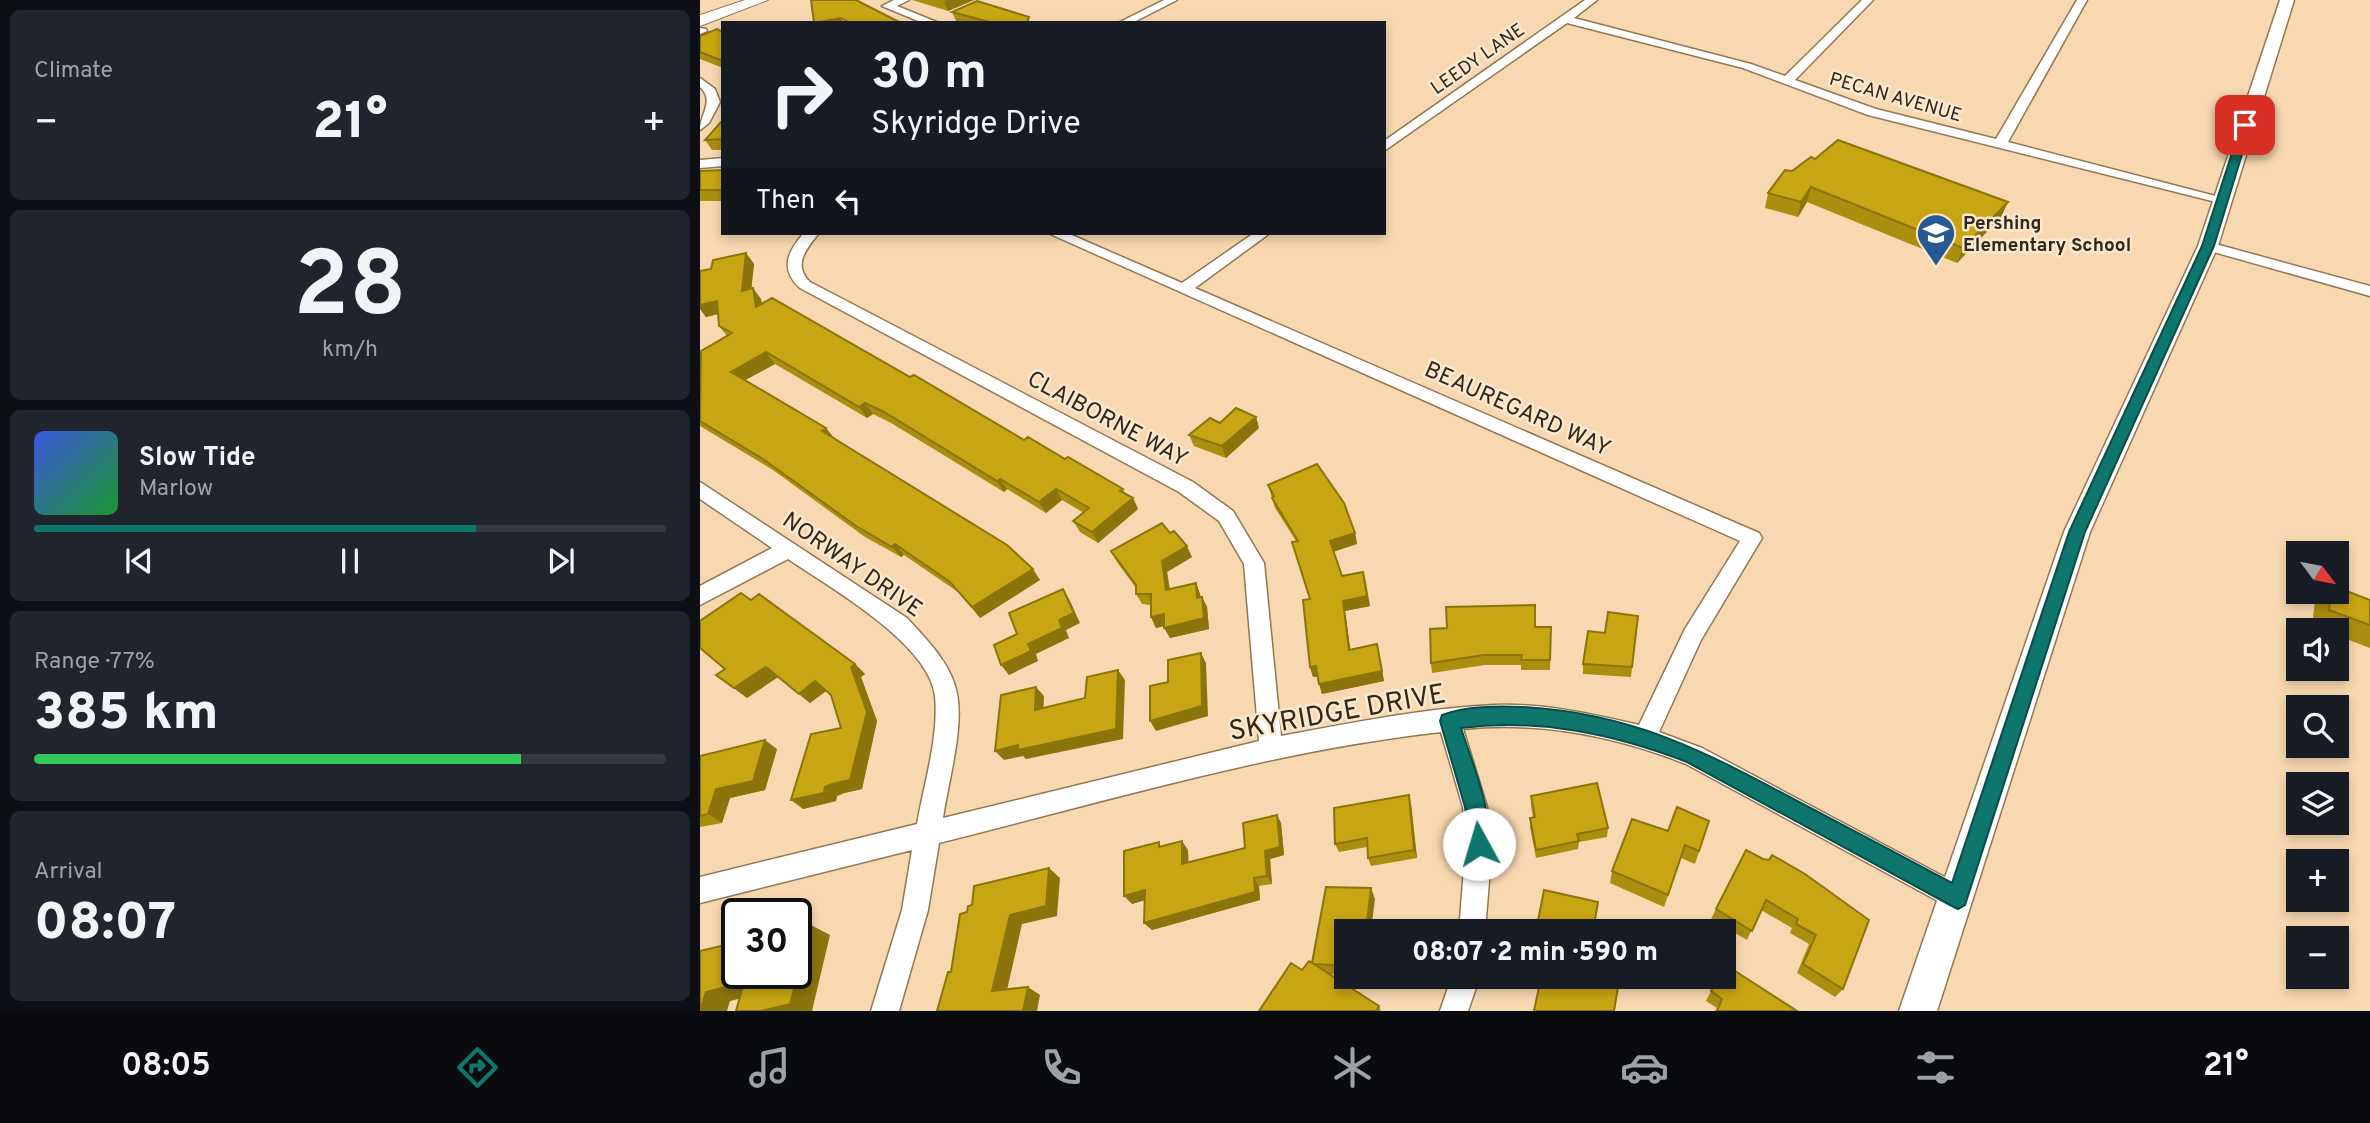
<!DOCTYPE html>
<meta charset="utf-8">
<style>
:root{--surface:#171b24;--page:#20242c;--text:#f1f3f6;--muted:#9ea1a6;--line:#363941;--accent:#0f766e}
body{margin:0;font-family:Overpass,sans-serif;background:var(--page);color:var(--text);height:100vh;display:flex;flex-direction:column;font-size:26px;white-space:nowrap}
*{box-sizing:border-box;margin:0}
p{font-size:23px;color:var(--muted)}
.icon{flex:none;width:38px;height:38px;fill:none;stroke:currentColor;stroke-width:2;stroke-linecap:round;stroke-linejoin:round}
.map{position:relative;flex:1;overflow:hidden}
.sheet{display:flex;flex-direction:column;gap:10px;padding:10px;background:#0d0f14;width:700px}
.sheet>*{flex:none}
.banner{position:absolute;left:21px;top:21px;width:665px;height:214px;border-radius:0px;box-shadow:0 4px 10px #0003;background:#171b24;color:var(--text);overflow:hidden}
.needle{width:46px;rotate:122deg}
.fabs{position:absolute;left:1586px;top:541px;display:grid;gap:14px}
.fabs a{display:grid;place-items:center;width:63px;height:63px;border-radius:0px;background:var(--surface);box-shadow:0 4px 10px #0003;font-size:35px}
.speed{position:absolute;left:21px;top:898px;display:flex;gap:14px;font-size:35px;font-weight:700;text-align:center}
.speed>*{display:grid;place-content:center;width:91px;height:91px;border-radius:50%;background:var(--surface);box-shadow:0 4px 10px #0003;line-height:1}
.speed .limit{border:4px solid #111;border-radius:10px;background:#fff;color:#111}
.pin{position:absolute;display:grid;place-items:center;width:60px;height:60px;color:#fff;margin:-30px;border-radius:14px;box-shadow:0 4px 10px #0006}
.me{position:absolute;width:77px;margin:-38px;rotate:354deg;stroke-linejoin:round;filter:drop-shadow(0 0 5px #0008)}
.turn{display:flex;align-items:center;gap:24px;height:147px;padding:0 35px;font-size:32px}
.turn .icon{width:91px;height:91px;stroke-width:2.5}
.turn b{display:block;font-size:49px;line-height:60px}
.then{display:flex;align-items:center;height:66px;padding:0 35px;background:#0003;gap:14px;font-size:26px}
.big{font-size:52px;font-weight:800;line-height:1.1}
.sheet .card{flex:1;display:flex;flex-direction:column;justify-content:center;gap:10px;min-width:0;padding:0 24px;border-radius:10px;background:var(--page)}
.sheet .dial{align-items:center;gap:0}
.dial b{font-size:91px;line-height:1}
.song{display:flex;align-items:center;gap:21px}
.cover{width:84px;height:84px;border-radius:10px;background:linear-gradient(135deg,hsl(230 70% 55%),hsl(130 70% 35%))}
.played{height:7px;border-radius:4px;background:linear-gradient(90deg,var(--accent) 70%,var(--line) 70%)}
.keys{display:flex;justify-content:space-around;direction:ltr}
.heat{display:flex;justify-content:space-between;align-items:center;font-size:38px;direction:ltr}
.charge{height:10px;border-radius:5px;background:linear-gradient(90deg,#34c759 77%,var(--line) 0)}
.trip{position:absolute;left:634px;top:919px;width:402px;height:70px;border-radius:0px;background:var(--surface);box-shadow:0 4px 10px #0003;font-weight:800;line-height:70px;text-align:center}
.tabs{display:flex;height:112px;justify-content:space-around;align-items:center;background:#090b0e;color:var(--muted)}
.tabs .icon{width:49px;height:49px}
.tabs .active{color:var(--accent)}
.tabs b{font-size:32px;color:var(--text)}
main{display:flex;flex:1;min-height:0}
.map>svg:first-child{display:block}
.lines{fill:none;stroke-linecap:round;stroke-linejoin:round}
.street-casing{stroke:#937752;stroke-width:3}
.secondary-casing{stroke:#937752;stroke-width:3}
.primary-casing{stroke:#937752;stroke-width:2}
.street{fill:#fff;fill-rule:evenodd}
.secondary{fill:#fff;fill-rule:evenodd}
.primary{fill:#fff;fill-rule:evenodd}
.wall{fill:#ac8e0f}
.shaded-wall{fill:#8c740d}
.building{fill:#c8a512;stroke:#8c740d;stroke-width:2}
.route{fill:#0f766e;stroke:#0a4d48;stroke-width:2}
.labels{text-anchor:middle;stroke-width:5;stroke-linejoin:round;paint-order:stroke}
.far-street-label{font-size:19px;fill:#332717;stroke:#fbe8d0}
.far-poi-label{font-size:19px;font-weight:bold;fill:#332717;stroke:#fbe8d0;text-anchor:start}
.street-label{font-size:23px;fill:#332717;stroke:#fbe8d0}
.near-street-label{font-size:28px;fill:#332717;stroke:#fbe8d0}
</style>
<main>
<section class="sheet">
<div class="card"><p>Climate</p>
<div class="heat"><a>−</a><b class="big">21°</b><a>+</a></div>
</div>
<div class="card dial"><b>28</b><p>km/h</p></div>
<div class="card">
<div class="song"><i class="cover"></i><div><b>Slow Tide</b><p>Marlow</p></div></div>
<div class="played"></div>
<div class="keys"><svg class="icon" aria-label="previous" viewBox="0 0 24 24"><path d="M18 5L8 12l10 7zM5 5v14"/></svg><svg class="icon" aria-label="pause" viewBox="0 0 24 24"><path d="M8 5v14M16 5v14"/></svg><svg class="icon" aria-label="next" viewBox="0 0 24 24"><path d="M6 5l10 7-10 7zM19 5v14"/></svg></div>
</div>
<div class="card"><p>Range · 77%</p><b class="big">385 km</b><div class="charge"></div></div>
<div class="card"><p>Arrival</p><b class="big">08:07</b></div>
</section>
<div class="map">
<svg width="1670" height="1011" viewBox="0 0 1670 1011">
<rect width="100%" height="100%" fill="#f8d8b0"/>
<g class="lines">
<g class="street-casing">
<path id="street" d="M194 0H209L197 6 239 23H223L182 6Z
M464 0H477L432 23H418Z
M885 0H897L874 18 1051 64 1085 76 1162 0H1173L1095 80 1176 109 1296 139 1377 0H1387L1308 142 1527 199 1520 203 1168 115 1043 68 867 23 684 151V141Z
M0 28 6 29 7 31 0 34Z
M0 78 15 89 20 102 9 123 0 130C0 114 15 101 0 87Z
M23 158V166L0 168V160Z
M104 233H119C107 248 92 265 110 282L493 482 533 511 564 563 581 736C652 723 723 708 795 705 843 703 893 714 939 725L985 629 1040 541 348 233H367L482 283 554 233H570L495 288 1059 533 1062 538 1001 640 959 732 1002 748 1267 889 1271 898 1267 907 1258 911 1249 907 986 764C915 736 839 721 763 729L787 807 792 844 785 931H759L766 844 763 807 741 732C570 751 404 802 239 843L228 910 199 1011H171L202 910 212 850 0 903V877L217 824C224 784 239 737 235 696 229 643 129 587 88 559L0 605V586L72 548 0 499V482L207 618C226 639 252 664 257 694 264 728 248 783 243 818L559 741 544 564 519 521 479 492 100 288C79 269 88 251 104 233Z
M1508 242 1670 286V296L1503 249 1501 246Z
M752 976H780L768 1011H740Z"/>
</g>
<g class="secondary-casing">
<path id="secondary" d="M1580 0H1594L1518 246 1390 532 1237 1011H1199L1364 532 1498 246Z"/>
</g>
<g class="primary-casing">
<path id="primary" d="M45 0H68L0 26V15Z"/>
</g>
<use href="#street" class="street"/>
<use href="#secondary" class="secondary"/>
<use href="#primary" class="primary"/>
</g>
<path class="wall" d="M212 0H274L248 11Z
M252 12 331 23H261L256 21Z
M23 32V68L0 59V36Z
M23 122V150H12L5 140Z
M23 170V201H0V171Z
M1085 170 1301 217 1257 263 1107 202 1098 217 1065 208 1068 193Z
M46 253 54 264 51 289 61 299 62 304 210 377 324 440 365 459 423 489 426 495 433 498 438 509 398 543 380 532 373 521 384 513 362 500 346 513 307 489 304 492 191 423 173 414 167 418 75 364 45 380 133 437 340 580 280 618 258 592 204 555 201 557 165 537 73 470 0 426V356L1 357 27 336 19 326 18 314 6 317 0 309V271L11 269Z
M556 417 559 428 526 458 494 446 489 435 520 423Z
M568 485 655 533 657 544 634 551 642 576 663 572 666 582 670 606 645 611 650 650 677 644 684 681 622 694 618 676 613 677 610 667V599L596 541 575 508Z
M411 551 492 557 467 572 470 589 496 583 500 594 501 597H502L507 607 509 629 470 638 464 626 456 628 451 617V605L442 604 436 594V588L417 562Z
M1625 592H1636L1670 600V648L1636 635V630H1624L1612 625 1615 601Z
M51 600 155 664 165 674 161 677 177 721 162 789 144 793 137 796 136 801 103 809 141 728 131 695 126 691 110 703 78 677 47 698 16 675 25 669Z
M938 616 931 677 883 674V664L905 633Z
M835 627H851L850 670H821V665H785L732 673 731 663Z
M77 749 65 790 30 798 22 823 0 827V756Z
M831 796 908 828 907 837 879 842 878 849 836 858 830 827V818H833L831 805Z
M711 804 717 858 671 866 668 858 667 847 639 852 635 844Z
M577 815 581 823 584 855 570 859 572 884 559 886 560 900 452 930 444 923V900L432 904 462 846 488 850V863L545 848Z
M1009 821 995 864 981 858 964 907 910 883 912 871 968 831Z
M1063 859 1105 874 1143 989 1135 997 1097 973 1109 944 1090 933 1092 928 1061 910 1047 940 1011 919 1016 909Z
M675 899 646 931V974H628L679 1006 681 1011H559L612 963Z
M894 925 922 931H837V926Z
M1035 971 1097 1011H1015L1017 1008 1006 1001 1016 981 1031 978Z"/>
<path class="shaded-wall" d="M247 0H274L248 11 244 1Z
M141 18 144 23H117Z
M1111 187 1107 202 1098 217 1101 202Z
M1308 202 1301 217 1257 263 1263 248Z
M46 253 54 264 50 302 42 291Z
M53 288 61 299 64 318 56 307Z
M17 301 26 312 6 317 0 309V305Z
M66 352 75 364 40 383 31 372Z
M165 403 173 414 167 418 159 407Z
M556 417 559 428 526 458 522 446Z
M126 428 135 439 122 431Z
M300 479 307 489 304 492 297 481Z
M356 489 362 500 346 513 339 502Z
M433 498 438 509 398 543 392 532Z
M655 533 657 544 633 552 630 541Z
M195 544 204 555 201 557 192 547Z
M487 546 492 557 467 572 471 600 466 590 462 561Z
M333 569 340 580 280 618 272 607Z
M663 572 670 606 645 611 652 660 649 650 643 601Z
M496 583 500 594 501 609 497 598Z
M363 589 369 599 380 623 366 630 369 638 336 654 338 661 309 675 301 665 359 620Z
M502 597 507 607 509 629 470 638 464 628Z
M464 614 469 625 456 628 451 617Z
M677 644 684 681 622 694 619 684Z
M501 653 506 663 508 716 456 731 450 721Z
M155 664 165 674 161 677 177 721 162 789 144 793 137 796 136 801 103 809 91 800 132 784 151 667Z
M616 666 620 676 613 677 610 667Z
M66 667 78 677 47 698 34 688Z
M418 670 425 680 423 739 326 759 323 756 304 760 295 751 318 745 322 749Z
M115 681 126 691 110 703 99 694Z
M336 687 344 696 343 720 335 710Z
M65 740 77 749 65 790 30 798 22 823 8 814 16 789Z
M709 795 711 804 717 858 714 850Z
M577 815 581 823 584 855 570 859 572 884 567 876 565 851Z
M482 841 488 850 489 872 482 864Z
M349 868 360 878 357 916 322 924 305 999 292 991 310 915Z
M554 878 559 886 560 900 452 930 444 923Z
M671 888 675 899 671 931 666 930Z
M445 890 452 898 432 904 424 896Z
M111 925 130 935 112 1011H61Z
M44 982 67 992 30 1001 27 1011H0L6 992Z
M328 987 340 995 337 1011H323Z"/>
<path class="building" d="M111 0H156L201 23H150L141 18 114 23Z
M277 1 329 17 327 23H293L252 12Z
M17 29 23 32V61L0 52V36Z
M21 122H23V139L5 140Z
M1138 140 1308 202 1263 248 1111 187 1101 202 1068 193 1085 170 1092 171 1111 157 1115 159Z
M23 170V190H0V171Z
M46 253 42 291 53 288 56 307 72 298 210 377 214 375 324 440 328 437 365 459 368 457 423 489 420 491 433 498 392 532 373 521 389 508 356 489 339 502 300 479 297 481 184 412 165 403 159 407 66 352 31 372 126 428 122 431 307 545 333 569 272 607 250 582 195 544 192 547 156 526 63 459 0 421 1 351 32 333 19 326 17 301 0 305V271L11 269 13 260Z
M536 408 556 417 522 446 489 435 510 418 520 423Z
M617 464 644 503 655 533 630 541 642 576 663 572 667 596 643 601 649 650 677 644 682 671 619 684 616 666 610 667 603 600 610 599 592 542 598 541 572 498 574 496 568 485Z
M462 523 470 533 474 531 487 546 462 561 466 590 496 583 497 598 502 597 504 618 464 628V614L451 617V594H436V585L411 551Z
M1636 587 1670 600V625L1629 610 1631 592H1636Z
M363 589 374 613 359 620 362 628 328 644 331 651 301 665 294 645 317 634 309 613Z
M41 593 51 600 59 594 155 664 151 667 167 712 150 780 132 784 125 787 124 793 91 800 111 734 141 728 131 695 115 681 99 694 66 667 34 688 16 675 25 669 0 648V621Z
M835 605V627H851L850 660H821L822 655H784L731 663 730 629 747 628 746 607Z
M908 612 938 616 932 667 883 664 888 631 905 633Z
M501 653 502 706 450 721V686L468 682V660Z
M418 670 416 729 318 750V745L295 751 301 695 336 687 335 710 385 698 387 677Z
M65 740 53 781 16 789 8 814 0 816V756Z
M897 783 908 828 877 834 879 841 836 850 830 818 835 817 831 796Z
M709 795 714 850 668 858 667 838 635 844 634 808Z
M977 807 1009 821 999 851 985 845 968 895 912 871 932 819 968 831Z
M577 815 580 847 565 851 567 876 554 878 555 892 444 923 445 890 424 896V851L459 842V847L482 841V864L545 848 543 823Z
M1046 850 1063 859 1069 860 1072 855 1105 874 1169 920 1143 989 1103 964 1116 935 1096 924 1098 919 1066 900 1052 931 1016 909Z
M349 868 346 906 310 915 292 991 328 987 323 1011H237L248 972H251L260 914 267 912 268 906 272 905 274 886Z
M626 887 671 888 666 930 695 931H646V966L614 964 679 1006 676 1011H559L591 963 602 970 609 961 612 963Z
M844 890 898 902 894 925 922 931H859L837 926Z
M111 925 90 1004 61 1011H36L44 982 6 992 0 1011V951L37 942V973H96V928Z
M1035 971 1097 1011H1017L1022 999 1011 991 1019 976H1024V972L1032 978Z
M854 976H920L914 1011H834L840 982 852 985Z"/>
<path class="route" d="M1542 122 1551 125 1514 246 1385 532 1265 905 1258 909 1250 905 987 762C914 734 839 718 761 728 770 757 798 823 786 851L779 854 772 851 765 807 740 721 742 715C766 706 796 706 822 707 933 713 1006 752 1101 803 1151 829 1202 856 1252 883L1369 532 1502 246Z"/>
<defs>
<g id="school-pin" transform="scale(2.0125)"><path d="M0 17L-7.5 6A9.5 9.5 0 1 1 7.5 6Z" fill="#255992" stroke="#fbe8d0"/><path d="M0-5L7-2L0 1L-7-2ZM-4 1L0 2.5L4 1V4Q0 6-4 4Z" fill="#fff"/></g>
</defs>
<g fill-rule="evenodd">
<use href="#school-pin" x="1236" y="233"/>
</g>
<g class="labels">
<g class="far-street-label">
<text transform="translate(777 58) rotate(-35)" y="7">LEEDY LANE</text>
<text transform="translate(1196 96) rotate(16)" y="7">PECAN AVENUE</text>
</g>
<g class="far-poi-label">
<text x="1263" y="229">Pershing<tspan x="1263" dy="22">Elementary School</tspan></text>
</g>
<g class="street-label">
<text transform="translate(818 408) rotate(24)" y="8">BEAUREGARD WAY</text>
<text transform="translate(408 418) rotate(28)" y="8">CLAIBORNE WAY</text>
<text transform="translate(153 564) rotate(35)" y="8">NORWAY DRIVE</text>
</g>
<g class="near-street-label">
<text transform="translate(637 711) rotate(-10)" y="10">SKYRIDGE DRIVE</text>
</g>
</g>
</svg>
<div class="fabs">
<a><svg class="needle" viewBox="-14 -14 28 28"><path d="M0-13l5 13h-10z" fill="#e53935"/><path d="M0 13l5-13h-10z" fill="#9ea1a6"/></svg></a>
<a><svg class="icon" aria-label="sound" viewBox="0 0 24 24"><path d="M4 9h4l5-4v14l-5-4H4zM17 9q2 3 0 6"/></svg></a>
<a><svg class="icon" aria-label="search" viewBox="0 0 24 24"><circle cx="10" cy="10" r="6"/><path d="M15 15l6 6"/></svg></a>
<a><svg class="icon" aria-label="layers" viewBox="0 0 24 24"><path d="M12 4l9 5-9 5-9-5zM3 14l9 5 9-5"/></svg></a>
<a>+</a>
<a>−</a>
</div>
<div class="speed"><div class="limit">30</div></div>
<div class="pin" style="left:1545px;top:125px;background:#d93025"><svg class="icon" aria-label="arrive" viewBox="0 0 24 24"><path d="M6 21V4h12l-3 4 3 4H6"/></svg></div>
<svg class="me" style="left:779px;top:844px" viewBox="-20 -20 40 40"><circle r="19" fill="#fff"/><path d="M0-13L10 11 0 6-10 11z" fill="#0f766e"/></svg>
<div class="trip">08:07 · 2 min · 590 m</div>
<div class="banner">
<div class="turn"><svg class="icon" aria-label="right" viewBox="0 0 24 24"><path d="M7 20v-9h11M14 6l5 5-5 5"/></svg><div><b>30 m</b>Skyridge Drive</div></div>
<div class="then">Then<svg class="icon" aria-label="left" viewBox="0 0 24 24"><path d="M17 20v-9H6M10 6l-5 5 5 5"/></svg></div>
</div>
</div>
</main>
<nav class="tabs">
<b>08:05</b>
<svg class="icon active" aria-label="directions" viewBox="0 0 24 24"><path d="M12 3l9 9-9 9-9-9zM9 14v-3h6M13 9l2 2-2 2"/></svg>
<svg class="icon" aria-label="music" viewBox="0 0 24 24"><path d="M9 18V5l10-2v13"/><circle cx="6" cy="18" r="3"/><circle cx="16" cy="16" r="3"/></svg>
<svg class="icon" aria-label="phone" viewBox="0 0 24 24"><path d="M5 4h4l2 5-3 2q2 4 5 5l2-3 5 2v4C11 20 4 13 5 4z"/></svg>
<svg class="icon" aria-label="climate" viewBox="0 0 24 24"><path d="M12 3v18M4 7l16 10M4 17L20 7"/></svg>
<svg class="icon" aria-label="car" viewBox="0 0 24 24"><path d="M5 17H2v-5l4-1 3-4h7l3 4 3 1v5h-3M9 17h6M6 11h13"/><circle cx="7" cy="17" r="2"/><circle cx="17" cy="17" r="2"/></svg>
<svg class="icon" aria-label="filters" viewBox="0 0 24 24"><path d="M4 7h16M4 17h16"/><circle cx="9" cy="7" r="2"/><circle cx="15" cy="17" r="2"/></svg>
<b>21°</b>
</nav>
